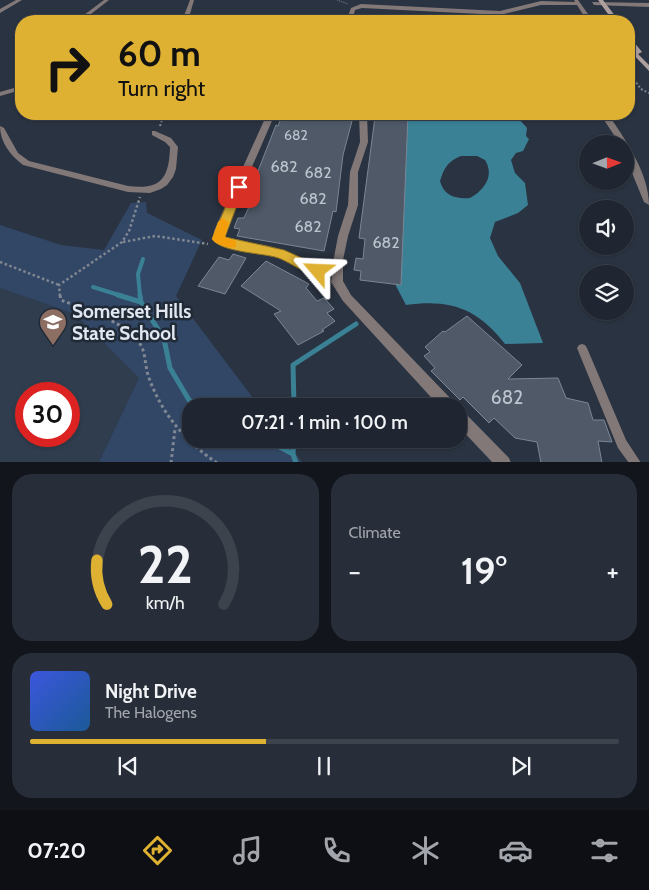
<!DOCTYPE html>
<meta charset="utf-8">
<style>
:root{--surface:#202631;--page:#282e39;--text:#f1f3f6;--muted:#a2a5ab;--line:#3d434d;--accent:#deb133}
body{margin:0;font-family:Cabin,sans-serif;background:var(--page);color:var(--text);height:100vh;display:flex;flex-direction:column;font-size:19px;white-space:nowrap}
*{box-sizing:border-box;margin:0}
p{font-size:16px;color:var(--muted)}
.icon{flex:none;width:28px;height:28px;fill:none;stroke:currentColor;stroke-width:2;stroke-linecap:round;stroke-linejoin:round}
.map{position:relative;height:462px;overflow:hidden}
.panel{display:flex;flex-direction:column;gap:12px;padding:12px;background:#12151b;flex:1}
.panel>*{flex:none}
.top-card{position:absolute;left:15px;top:15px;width:620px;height:105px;border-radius:20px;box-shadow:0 1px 4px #0004,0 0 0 1px var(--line);background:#deb133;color:#111;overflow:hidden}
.needle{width:32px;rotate:89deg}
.fabs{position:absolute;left:579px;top:135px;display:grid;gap:10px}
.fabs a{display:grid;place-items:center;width:55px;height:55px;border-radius:50%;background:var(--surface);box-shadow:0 1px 4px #0004,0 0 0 1px var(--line);font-size:25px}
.speed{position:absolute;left:15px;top:382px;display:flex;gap:10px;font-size:25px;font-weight:700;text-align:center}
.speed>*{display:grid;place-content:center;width:65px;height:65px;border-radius:50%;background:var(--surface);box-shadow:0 1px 4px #0004,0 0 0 1px var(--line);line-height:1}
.speed .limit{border:8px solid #d22;background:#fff;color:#111}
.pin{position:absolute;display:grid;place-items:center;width:42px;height:42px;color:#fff;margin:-21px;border-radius:10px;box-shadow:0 2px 8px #0006}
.me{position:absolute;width:55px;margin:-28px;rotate:296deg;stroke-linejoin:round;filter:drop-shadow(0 0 4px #0008)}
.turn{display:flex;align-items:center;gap:18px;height:105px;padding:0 20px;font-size:22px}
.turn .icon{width:65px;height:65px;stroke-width:2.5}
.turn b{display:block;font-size:35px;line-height:42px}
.big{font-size:38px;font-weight:600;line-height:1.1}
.panel .tile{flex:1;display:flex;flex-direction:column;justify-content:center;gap:8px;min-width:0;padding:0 18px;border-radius:20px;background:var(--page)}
.panel .dial{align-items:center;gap:0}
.dial svg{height:130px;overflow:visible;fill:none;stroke:var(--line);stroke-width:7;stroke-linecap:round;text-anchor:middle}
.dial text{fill:var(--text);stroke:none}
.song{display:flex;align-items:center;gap:15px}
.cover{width:60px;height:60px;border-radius:8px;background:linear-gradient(135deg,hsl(230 70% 55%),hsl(210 70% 35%))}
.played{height:5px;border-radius:2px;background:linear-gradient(90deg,var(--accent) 40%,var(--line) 40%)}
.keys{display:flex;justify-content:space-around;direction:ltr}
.heat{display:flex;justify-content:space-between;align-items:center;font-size:28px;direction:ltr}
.panel .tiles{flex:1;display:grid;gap:12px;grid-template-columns:1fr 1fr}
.tile:last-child{grid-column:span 2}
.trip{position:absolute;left:182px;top:398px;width:285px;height:50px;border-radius:20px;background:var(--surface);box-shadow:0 1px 4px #0004,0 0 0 1px var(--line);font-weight:600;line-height:50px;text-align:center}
.menu{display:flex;height:80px;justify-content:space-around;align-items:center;background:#0d0f14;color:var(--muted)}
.menu .icon{width:35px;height:35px}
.menu .active{color:var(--accent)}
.menu b{font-size:22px;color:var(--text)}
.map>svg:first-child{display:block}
.built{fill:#2f3d4f;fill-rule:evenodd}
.green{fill:#324765}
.water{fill:#3a8196;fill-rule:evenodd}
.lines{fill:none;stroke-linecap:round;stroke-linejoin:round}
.stream-far1{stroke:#3a8196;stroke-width:4}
.stream{stroke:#3a8196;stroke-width:5}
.building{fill:#4f5968;stroke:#7b8696}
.path-far3{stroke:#808793;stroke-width:1;stroke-dasharray:1 1;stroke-linecap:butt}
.path-far2{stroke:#808793;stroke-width:2;stroke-dasharray:2 2;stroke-linecap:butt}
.path-far1{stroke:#808793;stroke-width:2.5;stroke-dasharray:2.5 2.5;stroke-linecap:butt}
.path{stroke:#808793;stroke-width:3;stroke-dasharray:3 3;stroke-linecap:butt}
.service{fill:#827878;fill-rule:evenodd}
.minor{fill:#827878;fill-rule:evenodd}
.tertiary{fill:#827878;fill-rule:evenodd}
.secondary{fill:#ae9f9f;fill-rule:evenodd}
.route{fill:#deb133;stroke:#907321}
.slow{fill:#f59e0b}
.labels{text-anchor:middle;stroke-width:5;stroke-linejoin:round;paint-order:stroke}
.far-number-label{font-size:14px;fill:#bcc4ce}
.number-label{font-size:16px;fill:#bcc4ce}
.poi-label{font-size:19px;font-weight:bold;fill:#e1e7f0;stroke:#202936;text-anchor:start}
.near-number-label{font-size:19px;fill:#bcc4ce}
</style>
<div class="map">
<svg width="649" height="463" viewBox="0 0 649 463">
<rect width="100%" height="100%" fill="#2a3341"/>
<path class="built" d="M0 288 75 314 139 378 99 462 0 463ZM26 394H69V436H26Z"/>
<path class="green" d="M146 202 147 213 202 240 176 296 259 406H191V439H284L302 462H99L139 378 75 314 0 288V225L61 245 104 250 131 203Z"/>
<path class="water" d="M408 114H486L519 119 527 128 526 136 529 139 523 151 516 153 511 160 515 173 525 183 528 205 518 213 495 222 490 238 498 256 520 283 543 343 505 344C477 308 450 299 406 305L396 286ZM461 156H477L485 160C495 176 484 190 470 198 455 199 444 196 440 181 444 168 448 161 461 156Z"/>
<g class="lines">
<path class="stream-far1" d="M93 287 122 296
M140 296 138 274 143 259"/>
<path class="stream" d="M118 295 141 302
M140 295 141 302 164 339 170 368 189 400 196 406
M294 406 293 365 356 324
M241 439 247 442H270L293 454 296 463
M293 454 294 439"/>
</g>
<path class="building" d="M287 114H349L348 120 352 121 343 155 336 212 333 211 324 251 237 236 240 229 234 228 238 218H244L252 200 247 199 276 125 278 126 282 116H286Z
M380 114 408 115 401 285 360 280 361 271 354 270 356 258 363 259 365 239 359 238 375 117 380 118Z
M233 254 246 258 225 294 198 286 219 257 229 260Z
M266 261 309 284 306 288 317 301 324 298 334 309 327 313 335 321 322 330 324 331 298 345 274 314 281 311 241 286Z
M467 316 522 365 508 379 558 378 566 398 588 403 593 420H604L612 442 598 441 602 463H541L537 442 515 438 494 418 489 423 463 397 460 400 431 371 435 368 424 356 430 352 425 347 443 331 445 332Z"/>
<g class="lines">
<path class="path-far3" d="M337 0 348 4"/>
<path class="path-far2" d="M629 73 641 89 649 93
M160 126 164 114"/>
<path class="path-far1" d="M123 242 155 236 208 244
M0 262 59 285
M60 296 59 285 122 242 129 231 140 197"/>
<path class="path" d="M60 295 61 300C86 310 121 320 138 341 147 352 144 365 149 378 162 414 185 441 217 463
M171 463 175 429"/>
<path class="service" d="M582 344 585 345 587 348 626 440 641 463H629L618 448 577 348 579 345Z"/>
<path class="minor" d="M104 0H109L82 21H76Z
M190 0H194L188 21H182Z
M574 0H578L593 21H587L577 5H541L500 15 362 8 355 10 352 21H346L351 8 361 4 500 11 541 1 575 2Z
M592 2 649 3V7L594 5Z
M21 86V90L0 96V92Z
M267 114H275L224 231 223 237C238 244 254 242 269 246 291 252 310 264 332 268L338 236 348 205 350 172 360 142 359 114H367L368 142 358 172V205L348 236 343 260V281L351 295 453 401 455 406H439L343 301 331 282 332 276C309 273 290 260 268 254 250 249 232 250 214 242L213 239 214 231Z
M600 114H608C625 139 649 173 649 205L644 202 625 156V144H620Z
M0 126 4 128 18 153 29 161 128 186C161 190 169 179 170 147L165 142 152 135V131H155L171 138 178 147 176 169 173 177 167 185 161 189 150 193 128 192 23 165C10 155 0 142 0 126Z
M459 410 464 412 509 458 511 463H493L459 427Z"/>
<path class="tertiary" d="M16 0H22L0 13V9Z"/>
<path class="secondary" d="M598 0H603L619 21H613Z
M629 36 642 52 638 54 649 65V71L629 50V45L633 48 629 42Z"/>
</g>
<path class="route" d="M239 184 244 187 225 237 284 250 322 267 324 271 322 274C309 279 289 260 275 257 260 253 221 252 212 239L234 187Z"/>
<path class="slow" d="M223 218 229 222 225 237 236 241V247C229 249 216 245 212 239L218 222Z"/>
<defs>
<g id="school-pin" transform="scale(1.4375)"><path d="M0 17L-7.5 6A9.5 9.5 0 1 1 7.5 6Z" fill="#8d6e63" stroke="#202936"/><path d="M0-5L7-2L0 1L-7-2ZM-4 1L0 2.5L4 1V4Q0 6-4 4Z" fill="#fff"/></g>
</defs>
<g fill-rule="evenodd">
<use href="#school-pin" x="53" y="322"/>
</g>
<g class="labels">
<g class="far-number-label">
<text x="296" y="140">682</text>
</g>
<g class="number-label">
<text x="284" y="172">682</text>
<text x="318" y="178">682</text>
<text x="313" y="204">682</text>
<text x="308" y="232">682</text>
<text x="386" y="248">682</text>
</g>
<g class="poi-label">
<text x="72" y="318">Somerset Hills<tspan x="72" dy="22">State School</tspan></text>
</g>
<g class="near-number-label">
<text x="507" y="404">682</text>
</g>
</g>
</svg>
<div class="fabs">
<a><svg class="needle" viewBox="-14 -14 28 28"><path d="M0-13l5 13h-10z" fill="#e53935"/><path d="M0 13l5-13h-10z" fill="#a2a5ab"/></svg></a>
<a><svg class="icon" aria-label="sound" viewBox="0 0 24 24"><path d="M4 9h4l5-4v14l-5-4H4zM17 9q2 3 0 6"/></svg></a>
<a><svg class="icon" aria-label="layers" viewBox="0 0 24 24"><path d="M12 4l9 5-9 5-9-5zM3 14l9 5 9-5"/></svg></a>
</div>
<div class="speed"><div class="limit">30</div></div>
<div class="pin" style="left:239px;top:187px;background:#d93025"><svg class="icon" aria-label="arrive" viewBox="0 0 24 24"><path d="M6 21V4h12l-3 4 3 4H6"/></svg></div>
<svg class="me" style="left:318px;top:271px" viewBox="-20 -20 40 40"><path d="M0-17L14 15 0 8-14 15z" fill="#deb133" stroke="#fff" stroke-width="4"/></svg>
<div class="trip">07:21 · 1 min · 100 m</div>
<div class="top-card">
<div class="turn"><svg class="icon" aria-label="right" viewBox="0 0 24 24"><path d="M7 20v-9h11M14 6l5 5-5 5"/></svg><div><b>60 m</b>Turn right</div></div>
</div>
</div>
<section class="panel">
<div class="tiles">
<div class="tile dial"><svg viewBox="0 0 100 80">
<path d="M14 69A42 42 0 1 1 86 69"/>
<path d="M14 69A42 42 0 0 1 8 42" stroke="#deb133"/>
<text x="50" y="56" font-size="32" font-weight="700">22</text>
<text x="50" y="72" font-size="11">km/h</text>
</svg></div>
<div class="tile"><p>Climate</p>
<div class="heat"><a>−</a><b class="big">19°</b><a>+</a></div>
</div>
<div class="tile">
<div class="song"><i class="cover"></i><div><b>Night Drive</b><p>The Halogens</p></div></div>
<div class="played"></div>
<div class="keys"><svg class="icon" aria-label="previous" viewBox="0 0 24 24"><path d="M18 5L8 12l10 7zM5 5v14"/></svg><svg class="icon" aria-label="pause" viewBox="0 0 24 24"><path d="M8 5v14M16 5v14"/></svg><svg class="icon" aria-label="next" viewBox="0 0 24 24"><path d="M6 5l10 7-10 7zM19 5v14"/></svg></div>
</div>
</div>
</section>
<nav class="menu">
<b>07:20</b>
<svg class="icon active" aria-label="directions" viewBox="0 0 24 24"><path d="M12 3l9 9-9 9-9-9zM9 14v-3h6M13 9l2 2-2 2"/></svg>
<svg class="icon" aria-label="music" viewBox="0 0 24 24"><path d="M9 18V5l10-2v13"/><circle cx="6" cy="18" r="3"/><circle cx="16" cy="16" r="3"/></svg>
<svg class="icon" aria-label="phone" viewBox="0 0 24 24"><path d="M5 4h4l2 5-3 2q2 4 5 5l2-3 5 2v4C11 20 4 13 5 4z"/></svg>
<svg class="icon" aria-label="climate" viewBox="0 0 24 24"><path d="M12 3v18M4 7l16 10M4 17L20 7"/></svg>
<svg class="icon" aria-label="car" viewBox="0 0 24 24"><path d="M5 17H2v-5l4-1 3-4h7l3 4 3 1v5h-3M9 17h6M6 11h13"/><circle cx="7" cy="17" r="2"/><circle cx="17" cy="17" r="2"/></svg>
<svg class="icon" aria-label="filters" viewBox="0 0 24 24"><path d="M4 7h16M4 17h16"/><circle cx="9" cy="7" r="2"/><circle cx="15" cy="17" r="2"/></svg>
</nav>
